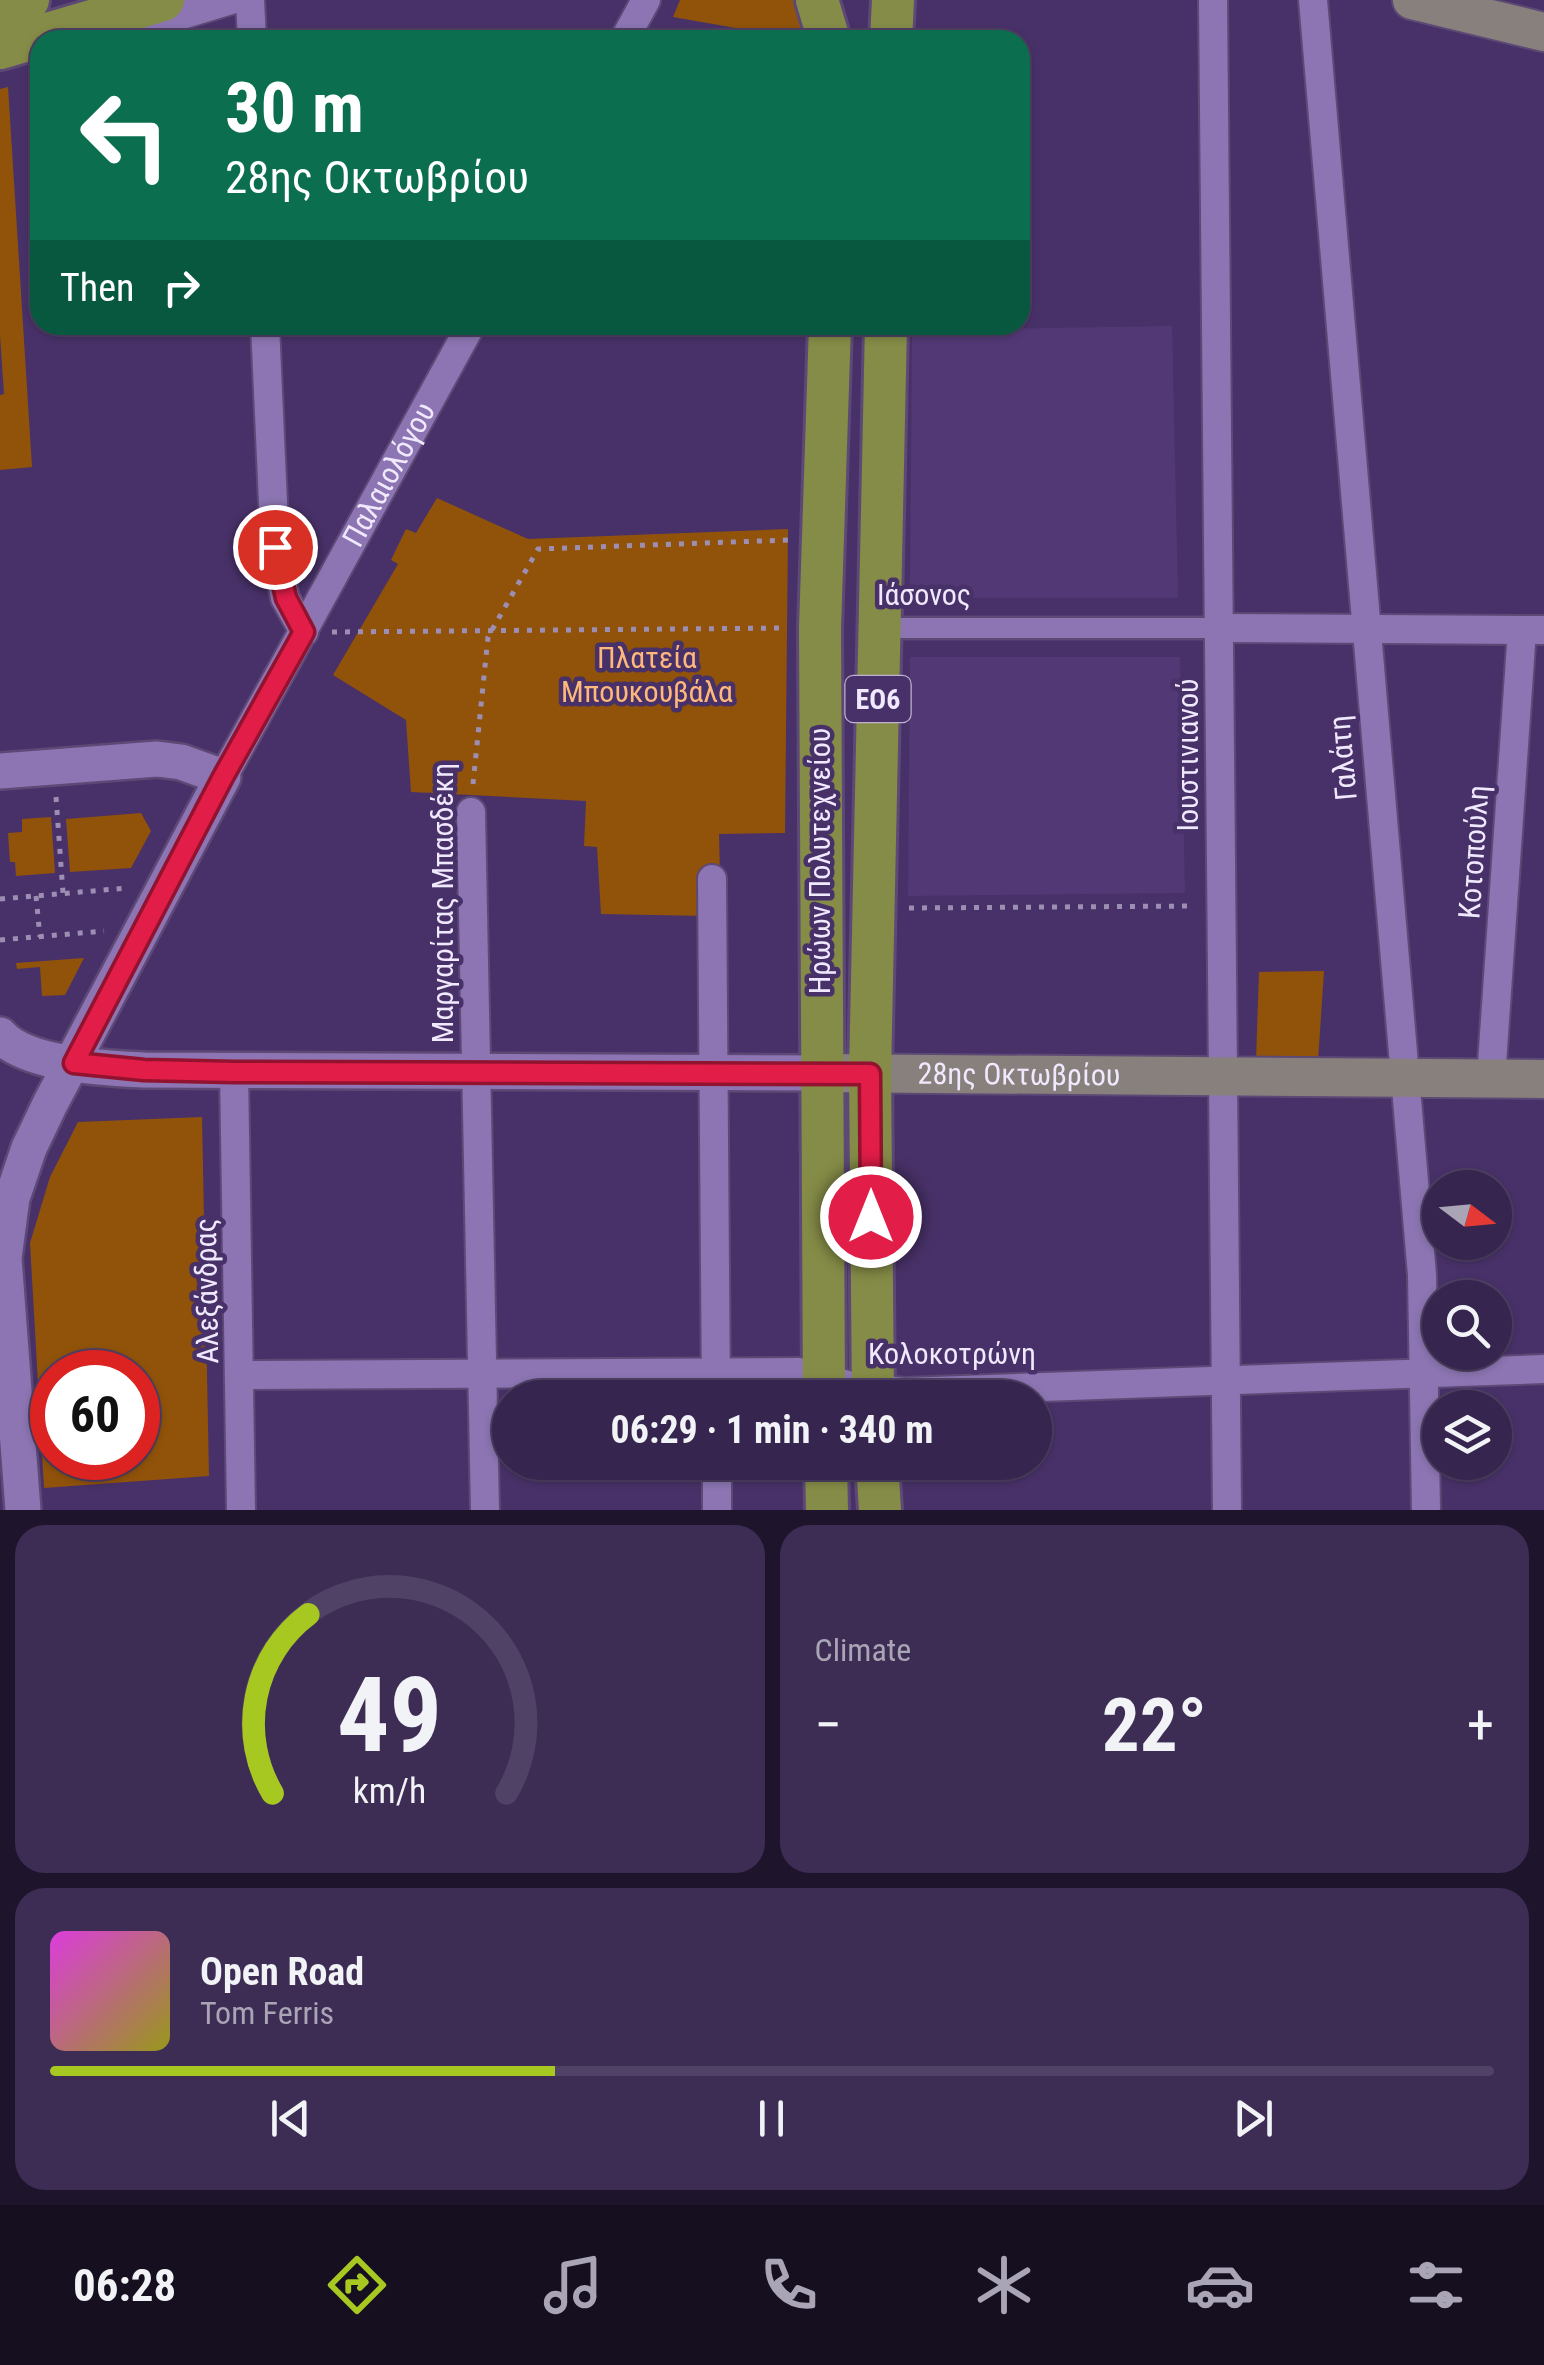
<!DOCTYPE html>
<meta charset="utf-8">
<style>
:root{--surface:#36254e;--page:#3d2d55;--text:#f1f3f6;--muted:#aaa5b6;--line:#504266;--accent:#a6c820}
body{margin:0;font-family:"Roboto Condensed",sans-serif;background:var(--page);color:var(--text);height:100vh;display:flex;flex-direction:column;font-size:38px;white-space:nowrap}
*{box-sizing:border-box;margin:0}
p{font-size:32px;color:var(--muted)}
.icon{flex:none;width:55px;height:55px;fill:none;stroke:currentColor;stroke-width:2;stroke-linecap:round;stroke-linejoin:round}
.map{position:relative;height:1510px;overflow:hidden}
.panel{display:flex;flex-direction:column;gap:15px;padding:15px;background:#1e142b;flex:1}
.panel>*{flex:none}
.hud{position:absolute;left:30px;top:30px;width:1000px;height:305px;border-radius:30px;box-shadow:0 2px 8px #0004,0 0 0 2px var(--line);background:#0b6e4f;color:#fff;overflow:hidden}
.needle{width:65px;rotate:106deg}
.tools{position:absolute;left:1422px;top:1170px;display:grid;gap:20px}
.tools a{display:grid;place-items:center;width:90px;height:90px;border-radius:50%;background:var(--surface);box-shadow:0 2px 8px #0004,0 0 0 2px var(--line);font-size:50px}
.speed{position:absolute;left:30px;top:1350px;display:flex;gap:20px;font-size:50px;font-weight:700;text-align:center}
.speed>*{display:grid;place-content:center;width:130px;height:130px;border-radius:50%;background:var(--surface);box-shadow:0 2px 8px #0004,0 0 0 2px var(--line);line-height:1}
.speed .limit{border:15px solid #d22;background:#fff;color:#111}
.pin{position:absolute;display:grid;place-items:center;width:85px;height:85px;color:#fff;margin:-42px;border:5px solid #fff;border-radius:50%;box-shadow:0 2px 10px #0007}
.me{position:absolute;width:110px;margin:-55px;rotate:0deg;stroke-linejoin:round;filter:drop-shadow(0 0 8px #0008)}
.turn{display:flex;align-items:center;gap:35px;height:210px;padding:0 30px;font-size:45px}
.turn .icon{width:130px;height:130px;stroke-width:2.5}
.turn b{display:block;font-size:70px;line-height:85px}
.then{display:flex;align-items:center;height:95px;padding:0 30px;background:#0003;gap:20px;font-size:38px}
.big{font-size:75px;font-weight:700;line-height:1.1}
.panel .card{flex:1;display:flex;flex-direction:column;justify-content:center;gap:15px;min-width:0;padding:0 35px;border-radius:30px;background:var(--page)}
.panel .dial{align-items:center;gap:0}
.dial svg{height:260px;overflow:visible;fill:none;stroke:var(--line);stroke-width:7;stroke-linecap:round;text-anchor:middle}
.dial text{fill:var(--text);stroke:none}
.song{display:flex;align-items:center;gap:30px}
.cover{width:120px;height:120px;border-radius:15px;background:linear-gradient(135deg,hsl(300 70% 55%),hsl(60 70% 35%))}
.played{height:10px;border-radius:5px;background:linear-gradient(90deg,var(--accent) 35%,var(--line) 35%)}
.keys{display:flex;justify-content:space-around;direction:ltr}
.heat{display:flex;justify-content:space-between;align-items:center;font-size:55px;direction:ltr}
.panel .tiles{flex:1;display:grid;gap:15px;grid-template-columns:1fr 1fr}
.card:last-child{grid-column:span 2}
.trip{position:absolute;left:492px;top:1380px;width:560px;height:100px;border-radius:50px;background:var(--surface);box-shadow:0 2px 8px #0004,0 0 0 2px var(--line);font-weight:700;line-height:100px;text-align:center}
.tabs{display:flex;height:160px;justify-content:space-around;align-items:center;background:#160f1f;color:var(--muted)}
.tabs .icon{width:70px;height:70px}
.tabs .selected{color:var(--accent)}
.tabs b{font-size:45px;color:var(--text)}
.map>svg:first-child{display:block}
.built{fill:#523976}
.green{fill:#91530a;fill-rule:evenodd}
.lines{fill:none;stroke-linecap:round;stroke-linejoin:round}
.pedestrian-casing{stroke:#5d4976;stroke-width:25}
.minor-casing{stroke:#5d4976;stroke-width:32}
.tertiary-casing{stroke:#5d4976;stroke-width:40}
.secondary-casing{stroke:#5d4976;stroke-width:42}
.primary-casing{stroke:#5d4976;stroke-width:48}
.path{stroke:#9d8eb3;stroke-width:5;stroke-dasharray:5 8;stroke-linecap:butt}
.pedestrian{stroke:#8c75b2;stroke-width:20}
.minor{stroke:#8c75b2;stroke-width:28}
.tertiary{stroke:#8c75b2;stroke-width:35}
.secondary{stroke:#88807d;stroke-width:38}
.primary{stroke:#858c47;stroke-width:42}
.route-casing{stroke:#92132f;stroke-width:25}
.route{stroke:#e11d48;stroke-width:18}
.labels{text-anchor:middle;stroke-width:9;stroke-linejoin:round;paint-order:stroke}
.shield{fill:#483168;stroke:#beb2d0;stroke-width:2.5}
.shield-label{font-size:28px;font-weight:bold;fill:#f0e9fd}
.street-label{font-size:30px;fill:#f0e9fd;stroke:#483168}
.park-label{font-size:30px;fill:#ffb87b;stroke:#483168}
</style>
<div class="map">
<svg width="1544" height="1510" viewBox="0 0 1544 1510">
<rect width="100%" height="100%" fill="#483168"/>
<path class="built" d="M1172 326 1178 598H910L912 330Z
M910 657H1180L1185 893 908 896Z"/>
<path class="green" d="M680 0H800L804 40 673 17Z
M8 87 32 467 0 470V395L4 394 0 335V89Z
M437 498 528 539 788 529 785 833 719 834 720 876 706 916 601 914 597 847 584 846 586 801 411 792 406 720 333 675 398 564 391 560 406 529 416 533Z
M141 813 151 831 131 868 70 872 66 819Z
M51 817 55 873 16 876 15 862H10L8 833 22 832V819Z
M84 958 65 995 42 996 40 967 17 969 16 963Z
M1324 971 1318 1061H1256L1259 972Z
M202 1117 209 1476 44 1488 30 1243 50 1177 78 1122ZM138 1372V1458H52V1372Z"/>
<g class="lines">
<g class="pedestrian-casing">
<path id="pedestrian" d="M879 628H1219"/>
</g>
<g class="minor-casing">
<g id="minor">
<path d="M250 0 252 40"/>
<path d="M1213 0 1227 1510"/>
<path d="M1313 0 1422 1275 1426 1510"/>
<path d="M142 27 231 0"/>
<path d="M624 40 646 0"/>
<path d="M265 325 275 547 285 598 304 632"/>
<path d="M1219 628 1544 630"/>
<path id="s1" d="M223 777 471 325"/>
<path d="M471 812 485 1510"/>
<path d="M712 879 716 1398"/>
<path d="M234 1071 241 1510"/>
<path d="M1491 1078 1522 630"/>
<path d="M242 1375 800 1372 855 1387 904 1392 1544 1369"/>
<path d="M717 1462V1510"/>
</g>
</g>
<g class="tertiary-casing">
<path id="tertiary" d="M0 771 157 759 181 762 223 777 50 1104 29 1148 12 1198 4 1258 23 1510
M0 1035C26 1065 106 1068 144 1070L821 1073"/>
</g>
<g class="secondary-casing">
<g id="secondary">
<path d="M1412 0 1544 32"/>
<path id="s2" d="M821 1073 1544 1079"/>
</g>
</g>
<g class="primary-casing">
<path id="primary" d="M817 0 829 40
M0 9 28 0
M891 40 893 0
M0 48 163 0
M824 1398 820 628 830 325
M873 1398 870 1074 886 325
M826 1462 827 1510
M877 1462 880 1510"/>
</g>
<path class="path" d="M332 632 786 628
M473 784 488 637 538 549 788 540
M56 797 63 893
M36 896 40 937
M0 899 127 888
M909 908 1193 906
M0 940 104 931"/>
<use href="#pedestrian" class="pedestrian"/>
<use href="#minor" class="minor"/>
<use href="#tertiary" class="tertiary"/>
<use href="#secondary" class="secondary"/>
<use href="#primary" class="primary"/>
</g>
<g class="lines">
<g class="route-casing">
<path id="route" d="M275 547 286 598 304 632 223 777 74 1063 144 1070 234 1072 870 1074 871 1217"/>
</g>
<use href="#route" class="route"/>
</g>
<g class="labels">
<rect class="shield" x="845.5" y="676" width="65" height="46" rx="8"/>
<g class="shield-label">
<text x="878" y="709">ΕΟ6</text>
</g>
<g class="street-label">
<text dy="10" stroke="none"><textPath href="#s1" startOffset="345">Παλαιολόγου</textPath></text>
<text x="924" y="605">Ιάσονος</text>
<text transform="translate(1188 755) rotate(-90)" y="10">Ιουστινιανού</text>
<text transform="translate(1343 758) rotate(-95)" y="10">Γαλάτη</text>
<text transform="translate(1474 852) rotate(-86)" y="10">Κοτοπούλη</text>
<text transform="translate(820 861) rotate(-90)" y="10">Ηρώων Πολυτεχνείου</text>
<text transform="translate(443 903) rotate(-90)" y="10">Μαργαρίτας Μπασδέκη</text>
<text dy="10" stroke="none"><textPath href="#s2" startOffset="198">28ης Οκτωβρίου</textPath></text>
<text transform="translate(207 1291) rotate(-91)" y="10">Αλεξάνδρας</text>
<text x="952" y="1364">Κολοκοτρώνη</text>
</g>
<g class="park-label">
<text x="647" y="668">Πλατεία<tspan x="647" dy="34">Μπουκουβάλα</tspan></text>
</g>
</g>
</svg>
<div class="tools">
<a><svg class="needle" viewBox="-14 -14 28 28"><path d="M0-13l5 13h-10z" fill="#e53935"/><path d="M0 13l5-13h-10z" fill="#aaa5b6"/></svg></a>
<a><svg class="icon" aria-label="search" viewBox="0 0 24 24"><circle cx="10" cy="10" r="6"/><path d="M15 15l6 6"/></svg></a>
<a><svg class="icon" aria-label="layers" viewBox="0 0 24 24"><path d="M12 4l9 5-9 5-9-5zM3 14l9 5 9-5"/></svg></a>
</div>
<div class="speed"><div class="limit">60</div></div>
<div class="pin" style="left:275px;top:547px;background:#d93025"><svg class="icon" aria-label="arrive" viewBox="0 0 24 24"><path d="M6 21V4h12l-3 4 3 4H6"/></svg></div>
<svg class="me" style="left:871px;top:1217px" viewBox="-20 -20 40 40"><circle r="17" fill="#e11d48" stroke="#fff" stroke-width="3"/><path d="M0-11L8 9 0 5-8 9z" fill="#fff"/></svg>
<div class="trip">06:29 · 1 min · 340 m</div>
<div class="hud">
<div class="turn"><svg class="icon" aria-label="left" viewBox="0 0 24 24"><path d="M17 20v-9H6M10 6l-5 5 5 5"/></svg><div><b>30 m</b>28ης Οκτωβρίου</div></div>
<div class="then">Then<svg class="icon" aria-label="right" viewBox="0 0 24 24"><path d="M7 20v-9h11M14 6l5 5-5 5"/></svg></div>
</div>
</div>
<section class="panel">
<div class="tiles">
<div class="card dial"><svg viewBox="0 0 100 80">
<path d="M14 69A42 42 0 1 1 86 69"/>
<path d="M14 69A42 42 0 0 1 25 14" stroke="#a6c820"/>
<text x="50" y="56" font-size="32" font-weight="700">49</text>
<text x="50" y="72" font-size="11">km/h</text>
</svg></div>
<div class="card"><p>Climate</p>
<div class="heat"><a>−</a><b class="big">22°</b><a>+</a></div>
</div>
<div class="card">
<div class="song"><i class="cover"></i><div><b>Open Road</b><p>Tom Ferris</p></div></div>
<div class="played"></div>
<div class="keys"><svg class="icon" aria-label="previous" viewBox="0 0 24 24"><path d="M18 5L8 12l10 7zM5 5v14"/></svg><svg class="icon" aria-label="pause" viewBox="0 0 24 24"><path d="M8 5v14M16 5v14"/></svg><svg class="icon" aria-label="next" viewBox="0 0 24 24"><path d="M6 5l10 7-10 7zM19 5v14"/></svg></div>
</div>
</div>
</section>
<nav class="tabs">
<b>06:28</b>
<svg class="icon selected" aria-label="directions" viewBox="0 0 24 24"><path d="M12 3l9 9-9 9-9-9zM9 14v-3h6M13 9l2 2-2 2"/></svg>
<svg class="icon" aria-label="music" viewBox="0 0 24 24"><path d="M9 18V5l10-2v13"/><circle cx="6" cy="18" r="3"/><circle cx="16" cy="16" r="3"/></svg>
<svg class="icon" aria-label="phone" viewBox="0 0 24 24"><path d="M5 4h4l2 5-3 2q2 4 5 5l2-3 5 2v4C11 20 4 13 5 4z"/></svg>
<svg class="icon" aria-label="climate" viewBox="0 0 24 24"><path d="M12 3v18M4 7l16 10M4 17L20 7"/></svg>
<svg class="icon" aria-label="car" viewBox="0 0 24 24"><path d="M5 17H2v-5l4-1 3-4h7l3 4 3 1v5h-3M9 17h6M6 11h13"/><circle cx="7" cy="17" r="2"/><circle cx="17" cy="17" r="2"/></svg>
<svg class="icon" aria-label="filters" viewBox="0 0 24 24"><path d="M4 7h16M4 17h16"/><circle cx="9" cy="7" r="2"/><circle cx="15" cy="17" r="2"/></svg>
</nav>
